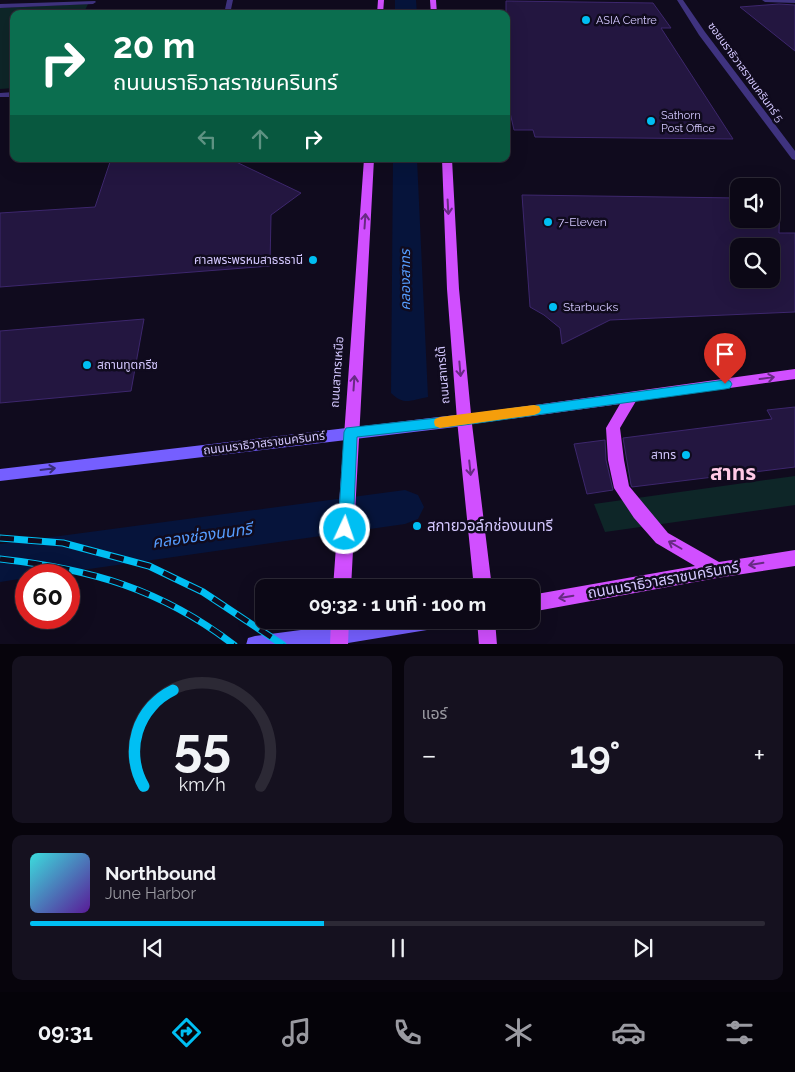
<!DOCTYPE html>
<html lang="th">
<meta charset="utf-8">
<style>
:root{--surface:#0c0816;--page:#15111f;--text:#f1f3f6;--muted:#9a9aa1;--line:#2c2935;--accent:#00bff3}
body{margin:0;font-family:Raleway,"Noto Sans Thai",sans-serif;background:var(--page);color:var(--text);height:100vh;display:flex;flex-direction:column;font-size:19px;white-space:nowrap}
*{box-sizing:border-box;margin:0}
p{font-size:16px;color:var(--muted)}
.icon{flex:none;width:28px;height:28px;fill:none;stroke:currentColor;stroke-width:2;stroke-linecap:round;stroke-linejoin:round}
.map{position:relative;height:644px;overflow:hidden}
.sheet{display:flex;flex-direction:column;gap:12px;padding:12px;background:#07040c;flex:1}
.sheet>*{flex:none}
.guide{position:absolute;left:10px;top:10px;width:500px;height:152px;border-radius:10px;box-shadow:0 5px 20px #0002,0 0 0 1px var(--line);background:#0b6e4f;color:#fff;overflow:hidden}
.fabs{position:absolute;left:730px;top:178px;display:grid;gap:10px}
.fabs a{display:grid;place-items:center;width:50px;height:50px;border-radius:10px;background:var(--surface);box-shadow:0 5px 20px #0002,0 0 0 1px var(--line);font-size:25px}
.speed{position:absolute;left:15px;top:564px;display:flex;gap:10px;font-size:25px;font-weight:700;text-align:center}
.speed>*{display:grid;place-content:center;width:65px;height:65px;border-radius:50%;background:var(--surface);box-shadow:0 5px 20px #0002,0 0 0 1px var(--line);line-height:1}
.speed .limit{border:8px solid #d22;background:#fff;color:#111}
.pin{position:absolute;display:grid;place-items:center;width:42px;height:42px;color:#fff;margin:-51px -21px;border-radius:50% 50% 50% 0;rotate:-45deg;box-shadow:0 0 5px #0007}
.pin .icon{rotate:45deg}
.me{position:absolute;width:55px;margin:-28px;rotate:3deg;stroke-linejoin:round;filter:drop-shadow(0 0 4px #0008)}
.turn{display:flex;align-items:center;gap:18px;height:105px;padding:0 20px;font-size:22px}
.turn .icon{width:65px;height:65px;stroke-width:2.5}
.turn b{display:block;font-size:35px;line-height:42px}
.lanes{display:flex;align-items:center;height:48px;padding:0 20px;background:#0003;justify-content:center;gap:25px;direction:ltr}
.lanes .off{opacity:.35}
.big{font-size:38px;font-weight:700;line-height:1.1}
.sheet .tile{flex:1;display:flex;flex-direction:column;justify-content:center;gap:8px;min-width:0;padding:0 18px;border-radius:10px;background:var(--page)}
.sheet .dial{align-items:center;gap:0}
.dial svg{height:130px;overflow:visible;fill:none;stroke:var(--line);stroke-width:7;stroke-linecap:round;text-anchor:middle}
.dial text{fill:var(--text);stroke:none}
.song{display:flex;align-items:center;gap:15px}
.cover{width:60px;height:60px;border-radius:8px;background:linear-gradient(135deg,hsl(180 70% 55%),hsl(270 70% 35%))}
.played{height:5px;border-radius:2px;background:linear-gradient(90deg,var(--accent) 40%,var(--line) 40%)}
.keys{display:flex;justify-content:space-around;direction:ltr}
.heat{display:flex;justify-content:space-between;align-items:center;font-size:28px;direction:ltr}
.sheet .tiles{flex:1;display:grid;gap:12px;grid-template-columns:1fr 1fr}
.tile:last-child{grid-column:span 2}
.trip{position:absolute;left:255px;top:579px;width:285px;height:50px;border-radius:10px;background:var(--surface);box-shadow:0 5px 20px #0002,0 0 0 1px var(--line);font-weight:700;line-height:50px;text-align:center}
.menu{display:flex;height:80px;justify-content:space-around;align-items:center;background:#050309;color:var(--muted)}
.menu .icon{width:35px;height:35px}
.menu .active{color:var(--accent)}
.menu b{font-size:22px;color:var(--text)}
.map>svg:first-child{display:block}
.green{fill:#0e2628}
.water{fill:#06143b}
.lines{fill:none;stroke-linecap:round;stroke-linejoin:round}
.canal{fill:#06143b;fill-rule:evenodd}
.building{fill:#231640;stroke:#3d276d;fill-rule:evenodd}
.minor{fill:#3f337f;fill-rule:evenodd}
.secondary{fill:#755fff;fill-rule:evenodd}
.primary{fill:#d14fff;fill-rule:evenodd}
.rail-casing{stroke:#00bff3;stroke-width:7}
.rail{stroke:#100b1e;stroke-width:5;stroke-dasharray:14;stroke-linecap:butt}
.oneway{stroke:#672a83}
.oneway2{stroke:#382d78}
.route{fill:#00bff3;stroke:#007c9e}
.slow{fill:#f59e0b}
.poi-dot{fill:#00bff3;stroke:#100b1e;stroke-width:2}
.labels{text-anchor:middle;stroke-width:5;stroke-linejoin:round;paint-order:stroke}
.far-poi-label{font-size:11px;fill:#d4c8ff;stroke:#100b1e;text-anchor:start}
.far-street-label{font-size:11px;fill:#d4c8ff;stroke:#100b1e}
.poi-label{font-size:12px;fill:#d4c8ff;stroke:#100b1e;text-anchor:start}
.street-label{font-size:12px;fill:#d4c8ff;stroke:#100b1e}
.water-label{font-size:14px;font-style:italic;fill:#569dff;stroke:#100b1e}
.near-poi-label{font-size:15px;fill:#d4c8ff;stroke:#100b1e;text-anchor:start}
.near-street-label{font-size:15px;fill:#d4c8ff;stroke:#100b1e}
.near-water-label{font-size:16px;font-style:italic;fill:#569dff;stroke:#100b1e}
.near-district-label{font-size:21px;font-weight:bold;fill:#ffcae6;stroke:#100b1e}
</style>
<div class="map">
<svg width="795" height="645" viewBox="0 0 795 645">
<rect width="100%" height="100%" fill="#100b1e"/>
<path class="green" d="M88 4 83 14H14V88L0 89V8Z
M795 476V505L605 532 594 504Z"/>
<path class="water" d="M395 0H416L417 14H395Z
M393 159H417L428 397C411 400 404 406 391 393Z"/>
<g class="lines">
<path class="canal" d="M405 490 418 495 424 507 418 519 405 524 47 575H26V578L0 582V544Z"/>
</g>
<path class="building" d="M506 1 653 3 671 28H661L733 139 535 137 533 130H514L509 108H506Z
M779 4 795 5V51L740 7Z
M111 159H230L301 193 271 215 270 266 0 287V213L95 207Z
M522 195 739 198V219H771V199H780L779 233H795V312L610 320 562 344 560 328 544 315 530 307ZM739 246H771V279H739Z
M144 319 131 391 0 403V331Z
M795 407V467L632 487 631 485 623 438 772 419 767 410Z
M605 440 606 460 613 490 587 494 574 444Z"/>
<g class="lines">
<path class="minor" d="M227 0H233L230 14H224Z
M677 0H683L705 32 795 151V160L792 159 699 35Z
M762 0H795V3L765 2Z
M95 1 96 2 93 4 0 8V4Z
M14 92V97H0V93Z"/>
<path class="secondary" d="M464 414 469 416 471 420 469 424 464 426 0 481V469Z
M377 620H442L439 626 433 629 336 645H246L248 638 255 636Z"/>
<path class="primary" d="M378 0H384L383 14H377Z
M430 0H436L437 14H431Z
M364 159H374L351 588H333Z
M442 159H452L459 289 471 414 795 369V379L636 401 620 428 624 460 629 486 668 533 719 562 795 550V566L717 578 531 612V595L695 566 656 543 634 518 614 488 608 460 606 428 620 404 472 424 492 588H474L457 420 447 289Z
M331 620H349L348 645H330Z
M477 620H495L497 645H479Z"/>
<g class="rail-casing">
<path id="rail" d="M0 538 63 543 149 566 203 592 283 645
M0 559C91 569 161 589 234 645"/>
</g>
<use href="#rail" class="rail"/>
</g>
<defs><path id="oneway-shaft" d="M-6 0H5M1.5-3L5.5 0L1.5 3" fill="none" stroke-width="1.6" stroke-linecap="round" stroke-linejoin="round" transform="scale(1.25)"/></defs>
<g class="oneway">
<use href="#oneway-shaft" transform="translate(448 207) rotate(87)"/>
<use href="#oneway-shaft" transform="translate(365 221) rotate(-86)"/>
<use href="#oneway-shaft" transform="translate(460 369) rotate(85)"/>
<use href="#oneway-shaft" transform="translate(767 378) rotate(-8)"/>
<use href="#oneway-shaft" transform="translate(354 383) rotate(-86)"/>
<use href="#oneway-shaft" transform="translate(470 468) rotate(84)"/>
<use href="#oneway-shaft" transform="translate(675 545) rotate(-150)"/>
<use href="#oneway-shaft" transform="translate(756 564) rotate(171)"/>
<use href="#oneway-shaft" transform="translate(566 597) rotate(170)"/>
</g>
<use class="oneway2" href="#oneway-shaft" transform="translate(48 469) rotate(-7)"/>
<path class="route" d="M725 380 730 381 732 384 730 388 725 389 464 425 357 437 353 529 350 534 345 536 340 534 338 529 344 432 346 428 464 415Z"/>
<path class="slow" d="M534 405 539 406 541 410 539 413 534 415 440 428 435 426 434 422 435 419 440 417Z"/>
<g class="poi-dot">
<circle cx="586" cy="20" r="5"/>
<circle cx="651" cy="121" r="5"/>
<circle cx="548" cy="222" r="5"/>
<circle cx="313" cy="260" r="5"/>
<circle cx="553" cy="307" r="5"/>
<circle cx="87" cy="365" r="5"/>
<circle cx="686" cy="455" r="5"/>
<circle cx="417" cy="526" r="5"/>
</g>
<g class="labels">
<g class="far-poi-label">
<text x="596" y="24">ASIA Centre</text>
<text x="661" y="119">Sathorn<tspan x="661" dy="13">Post Office</tspan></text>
</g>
<g class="far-street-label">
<text transform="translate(746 72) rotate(54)" y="4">ซอยนราธิวาสราชนครินทร์ 5</text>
</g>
<g class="poi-label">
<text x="558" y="226">7-Eleven</text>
<text x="303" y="264" text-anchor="end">ศาลพระพรหมสาธรธานี</text>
<text x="563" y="311">Starbucks</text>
<text x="97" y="369">สถานทูตกรีซ</text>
<text x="676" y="459" text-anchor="end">สาทร</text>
</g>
<g class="street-label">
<text transform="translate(337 372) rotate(-86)" y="4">ถนนสาทรเหนือ</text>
<text transform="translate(443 375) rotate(-95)" y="4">ถนนสาทรใต้</text>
<text transform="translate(264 443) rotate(-7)" y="4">ถนนนราธิวาสราชนครินทร์</text>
</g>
<g class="water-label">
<text transform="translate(405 280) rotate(-90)" y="5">คลองสาทร</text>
</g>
<g class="near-poi-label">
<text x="427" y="531">สกายวอล์กช่องนนทรี</text>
</g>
<g class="near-street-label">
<text transform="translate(663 580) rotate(-10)" y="5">ถนนนราธิวาสราชนครินทร์</text>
</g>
<g class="near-water-label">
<text transform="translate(202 535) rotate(-8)" y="6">คลองช่องนนทรี</text>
</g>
<g class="near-district-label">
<text x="733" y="480">สาทร</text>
</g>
</g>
</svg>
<div class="fabs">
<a><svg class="icon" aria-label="sound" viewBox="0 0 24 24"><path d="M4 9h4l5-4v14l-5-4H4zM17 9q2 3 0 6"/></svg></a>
<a><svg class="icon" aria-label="search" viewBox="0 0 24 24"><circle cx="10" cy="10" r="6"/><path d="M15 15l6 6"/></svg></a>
</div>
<div class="speed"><div class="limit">60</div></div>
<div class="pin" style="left:725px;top:384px;background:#d93025"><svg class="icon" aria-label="arrive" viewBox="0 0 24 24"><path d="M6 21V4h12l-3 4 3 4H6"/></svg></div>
<svg class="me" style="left:345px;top:529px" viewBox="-20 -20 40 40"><circle r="17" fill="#00bff3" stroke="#fff" stroke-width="3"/><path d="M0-11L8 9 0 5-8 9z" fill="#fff"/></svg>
<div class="trip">09:32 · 1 นาที · 100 m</div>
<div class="guide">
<div class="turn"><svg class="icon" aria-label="right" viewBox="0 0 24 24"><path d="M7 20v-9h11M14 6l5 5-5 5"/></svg><div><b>20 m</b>ถนนนราธิวาสราชนครินทร์</div></div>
<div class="lanes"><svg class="icon off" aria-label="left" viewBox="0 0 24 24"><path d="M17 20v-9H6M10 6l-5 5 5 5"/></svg><svg class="icon off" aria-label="ahead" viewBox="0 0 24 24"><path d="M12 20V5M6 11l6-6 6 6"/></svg><svg class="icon" aria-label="right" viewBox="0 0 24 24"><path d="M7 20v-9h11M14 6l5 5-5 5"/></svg></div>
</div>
</div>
<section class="sheet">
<div class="tiles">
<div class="tile dial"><svg viewBox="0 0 100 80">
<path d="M14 69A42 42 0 1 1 86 69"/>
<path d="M14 69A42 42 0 0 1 32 10" stroke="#00bff3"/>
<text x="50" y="56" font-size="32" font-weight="700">55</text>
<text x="50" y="72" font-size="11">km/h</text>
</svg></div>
<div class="tile"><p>แอร์</p>
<div class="heat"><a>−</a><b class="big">19°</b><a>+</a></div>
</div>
<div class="tile">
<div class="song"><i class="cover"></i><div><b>Northbound</b><p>June Harbor</p></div></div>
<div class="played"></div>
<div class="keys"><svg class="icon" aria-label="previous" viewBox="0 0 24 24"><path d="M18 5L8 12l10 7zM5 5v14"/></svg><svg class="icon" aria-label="pause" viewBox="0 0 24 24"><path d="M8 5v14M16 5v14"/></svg><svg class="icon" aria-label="next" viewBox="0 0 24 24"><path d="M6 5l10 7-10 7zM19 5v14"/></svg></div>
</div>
</div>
</section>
<nav class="menu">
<b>09:31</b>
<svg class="icon active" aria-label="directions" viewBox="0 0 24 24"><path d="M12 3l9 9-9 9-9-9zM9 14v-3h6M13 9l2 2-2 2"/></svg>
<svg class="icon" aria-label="music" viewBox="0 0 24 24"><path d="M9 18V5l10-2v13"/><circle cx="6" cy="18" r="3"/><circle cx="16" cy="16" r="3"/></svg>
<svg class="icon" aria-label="phone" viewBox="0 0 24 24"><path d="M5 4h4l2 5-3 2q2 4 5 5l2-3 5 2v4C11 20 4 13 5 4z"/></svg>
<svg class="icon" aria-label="climate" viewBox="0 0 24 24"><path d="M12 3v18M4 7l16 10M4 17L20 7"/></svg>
<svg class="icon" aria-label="car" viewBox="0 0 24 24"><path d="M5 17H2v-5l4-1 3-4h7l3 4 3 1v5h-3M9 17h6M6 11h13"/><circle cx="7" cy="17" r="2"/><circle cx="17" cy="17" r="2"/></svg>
<svg class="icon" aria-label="filters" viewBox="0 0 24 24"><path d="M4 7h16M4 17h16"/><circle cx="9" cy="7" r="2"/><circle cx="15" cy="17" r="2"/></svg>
</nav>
